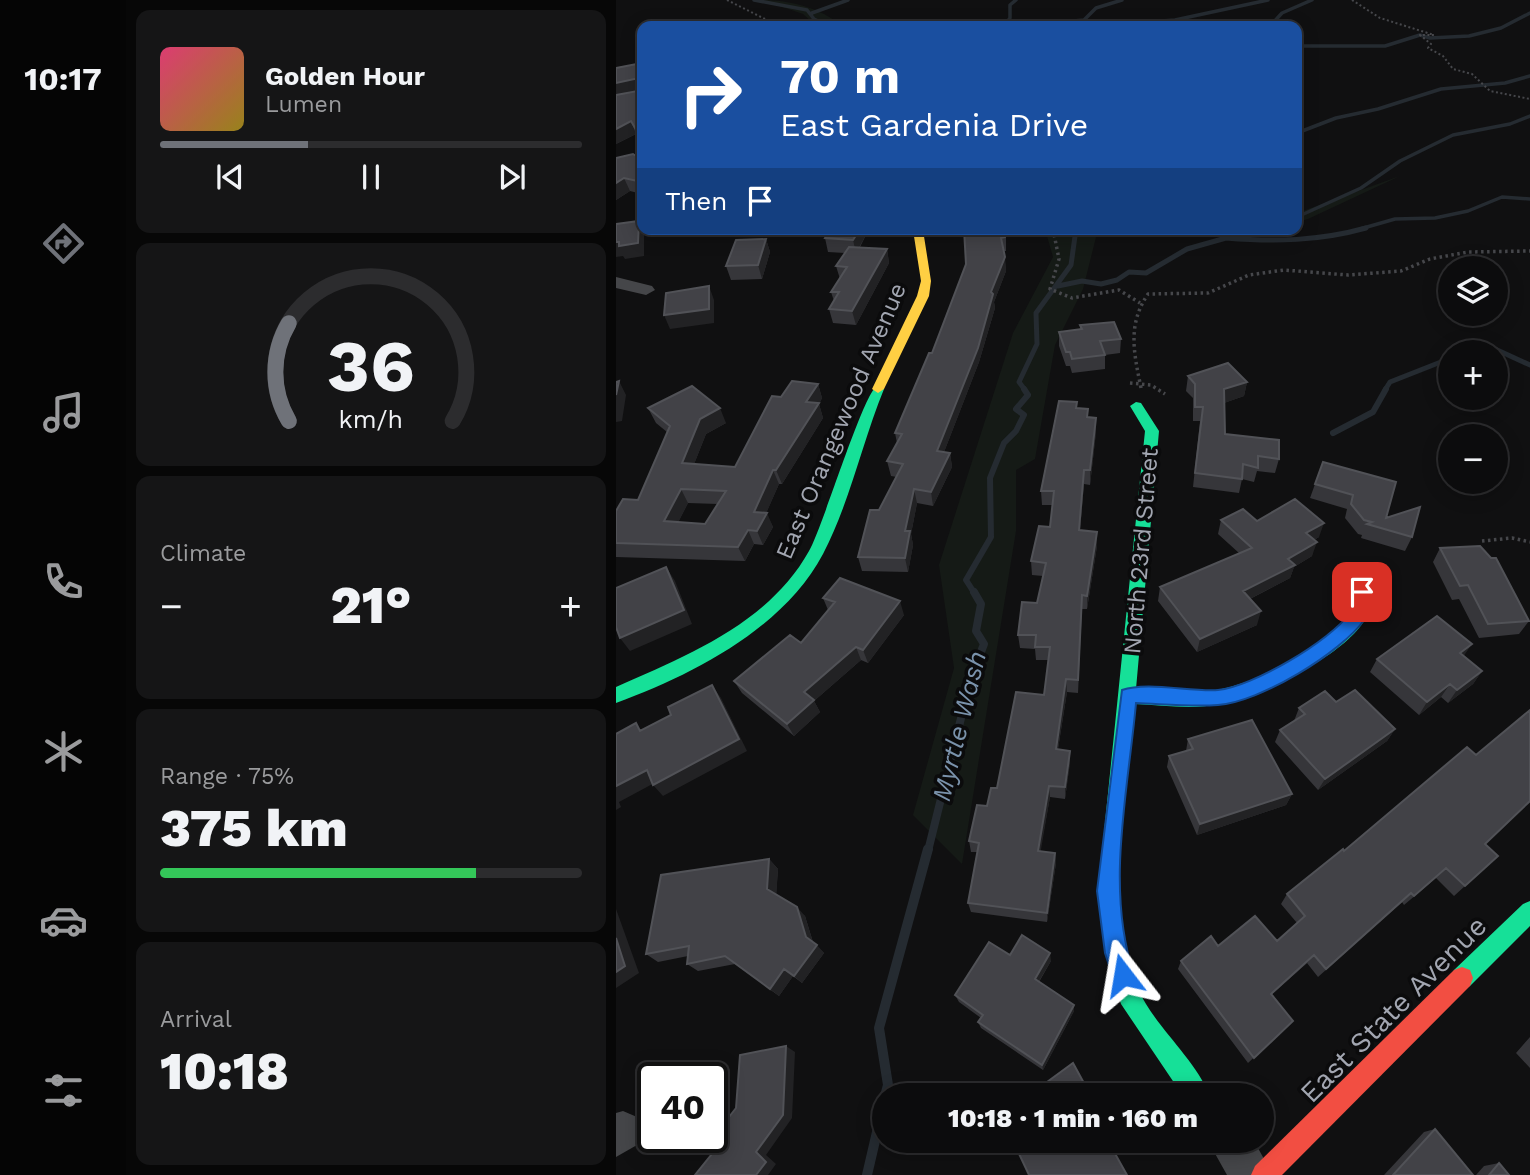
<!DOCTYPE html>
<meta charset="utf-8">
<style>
:root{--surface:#0c0c0d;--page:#151516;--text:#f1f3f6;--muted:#9a9b9d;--line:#2c2c2e;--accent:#6f7279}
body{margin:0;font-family:"Work Sans",sans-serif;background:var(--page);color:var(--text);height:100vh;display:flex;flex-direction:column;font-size:26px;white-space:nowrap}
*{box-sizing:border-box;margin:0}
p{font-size:23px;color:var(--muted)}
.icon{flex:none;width:38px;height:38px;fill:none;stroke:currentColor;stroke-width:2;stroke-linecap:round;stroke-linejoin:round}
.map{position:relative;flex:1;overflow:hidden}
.sheet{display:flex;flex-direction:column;gap:10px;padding:10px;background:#070707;width:490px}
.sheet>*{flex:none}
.hud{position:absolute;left:21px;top:21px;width:665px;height:214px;border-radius:14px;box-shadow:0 4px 18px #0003,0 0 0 2px var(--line);background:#1a4fa0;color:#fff;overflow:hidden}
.tools{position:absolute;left:822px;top:256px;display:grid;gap:14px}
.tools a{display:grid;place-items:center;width:70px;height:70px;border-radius:50%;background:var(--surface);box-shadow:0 4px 18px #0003,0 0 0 2px var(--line);font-size:35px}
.speed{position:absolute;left:21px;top:1062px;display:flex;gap:14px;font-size:35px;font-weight:700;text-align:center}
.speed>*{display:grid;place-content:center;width:91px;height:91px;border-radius:50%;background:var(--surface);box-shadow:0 4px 18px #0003,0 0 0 2px var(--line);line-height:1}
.speed .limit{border:4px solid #111;border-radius:10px;background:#fff;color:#111}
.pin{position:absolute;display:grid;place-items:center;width:60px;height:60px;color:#fff;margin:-30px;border-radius:14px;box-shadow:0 4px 10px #0006}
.me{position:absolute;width:77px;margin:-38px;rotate:346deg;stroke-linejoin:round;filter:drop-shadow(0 0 5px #0008)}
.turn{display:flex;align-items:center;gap:24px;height:147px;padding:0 28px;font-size:32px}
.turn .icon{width:91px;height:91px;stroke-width:2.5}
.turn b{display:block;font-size:49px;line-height:60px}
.then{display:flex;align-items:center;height:66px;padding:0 28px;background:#0003;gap:14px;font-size:26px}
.big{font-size:52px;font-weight:800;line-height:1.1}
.sheet .card{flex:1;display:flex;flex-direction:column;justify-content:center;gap:10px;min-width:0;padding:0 24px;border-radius:14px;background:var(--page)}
.sheet .dial{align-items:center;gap:0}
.dial svg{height:182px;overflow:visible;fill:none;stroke:var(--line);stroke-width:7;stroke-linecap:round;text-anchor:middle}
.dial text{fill:var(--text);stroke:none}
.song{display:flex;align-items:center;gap:21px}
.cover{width:84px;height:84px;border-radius:10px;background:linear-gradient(135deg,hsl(340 70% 55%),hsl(50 70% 35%))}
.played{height:7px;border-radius:4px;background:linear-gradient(90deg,var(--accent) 35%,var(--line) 35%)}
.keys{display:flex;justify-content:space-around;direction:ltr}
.heat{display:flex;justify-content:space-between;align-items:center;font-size:38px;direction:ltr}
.charge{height:10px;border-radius:5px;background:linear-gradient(90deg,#34c759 75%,var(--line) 0)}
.trip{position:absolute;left:256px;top:1083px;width:402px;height:70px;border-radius:35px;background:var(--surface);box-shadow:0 4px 18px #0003,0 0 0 2px var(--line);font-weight:800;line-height:70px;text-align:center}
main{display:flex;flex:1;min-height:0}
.menu{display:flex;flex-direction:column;width:126px;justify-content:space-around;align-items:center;background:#050505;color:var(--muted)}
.menu .icon{width:49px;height:49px}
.menu .current{color:var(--accent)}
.menu b{font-size:32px;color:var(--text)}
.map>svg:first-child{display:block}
.green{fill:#151a16}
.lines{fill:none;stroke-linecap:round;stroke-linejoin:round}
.stream-far4{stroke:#252b31;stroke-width:3.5}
.stream-far3{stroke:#252b31;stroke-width:5}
.stream-far2{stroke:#252b31;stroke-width:6}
.stream-far1{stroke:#252b31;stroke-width:8}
.stream{stroke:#252b31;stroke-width:10}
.path-far1{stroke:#46474b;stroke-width:2;stroke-dasharray:2 2.5;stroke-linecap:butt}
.path{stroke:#46474b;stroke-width:3.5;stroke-dasharray:2.5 3.5;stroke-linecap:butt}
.street{fill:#454649;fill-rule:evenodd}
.fast{fill:#16e098;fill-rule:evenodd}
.slow{fill:#ffcf43;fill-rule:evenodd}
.jam{fill:#f24e42;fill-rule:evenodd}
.wall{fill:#36363a;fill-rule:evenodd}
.shaded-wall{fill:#222224}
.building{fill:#424247;stroke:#515257;stroke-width:2;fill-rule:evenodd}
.route{fill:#1a73e8;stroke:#114b97;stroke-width:2}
.labels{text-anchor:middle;stroke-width:7;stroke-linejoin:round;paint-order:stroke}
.street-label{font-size:24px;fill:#a2a6b1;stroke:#0b0b0c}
.water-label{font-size:26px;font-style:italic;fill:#7a92ab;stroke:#0b0b0c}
.near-street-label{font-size:28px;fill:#a2a6b1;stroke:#0b0b0c}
</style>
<main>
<nav class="menu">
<b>10:17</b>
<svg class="icon current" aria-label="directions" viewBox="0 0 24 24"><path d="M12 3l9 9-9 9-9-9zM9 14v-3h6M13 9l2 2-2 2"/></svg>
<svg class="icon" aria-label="music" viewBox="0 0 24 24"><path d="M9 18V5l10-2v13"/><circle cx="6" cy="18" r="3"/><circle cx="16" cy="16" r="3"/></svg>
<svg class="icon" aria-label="phone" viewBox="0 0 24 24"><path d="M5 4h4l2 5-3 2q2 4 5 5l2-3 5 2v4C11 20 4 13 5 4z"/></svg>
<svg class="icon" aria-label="climate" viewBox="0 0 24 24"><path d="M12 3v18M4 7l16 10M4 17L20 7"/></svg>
<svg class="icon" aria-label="car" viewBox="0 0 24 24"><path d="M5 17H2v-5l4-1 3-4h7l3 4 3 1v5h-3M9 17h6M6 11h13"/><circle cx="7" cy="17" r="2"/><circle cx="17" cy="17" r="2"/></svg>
<svg class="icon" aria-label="filters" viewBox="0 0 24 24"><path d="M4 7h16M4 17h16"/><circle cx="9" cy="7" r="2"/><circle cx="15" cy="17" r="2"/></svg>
</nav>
<section class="sheet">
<div class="card">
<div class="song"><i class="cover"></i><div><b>Golden Hour</b><p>Lumen</p></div></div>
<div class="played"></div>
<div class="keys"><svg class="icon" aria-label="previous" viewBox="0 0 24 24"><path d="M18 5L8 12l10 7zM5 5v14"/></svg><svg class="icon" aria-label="pause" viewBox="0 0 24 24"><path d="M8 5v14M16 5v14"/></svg><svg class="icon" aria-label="next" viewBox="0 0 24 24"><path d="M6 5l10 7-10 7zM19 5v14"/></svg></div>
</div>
<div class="card dial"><svg viewBox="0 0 100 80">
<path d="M14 69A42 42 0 1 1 86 69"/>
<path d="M14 69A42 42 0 0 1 14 26" stroke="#6f7279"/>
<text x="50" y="56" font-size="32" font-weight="700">36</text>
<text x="50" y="72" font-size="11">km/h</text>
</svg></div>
<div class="card"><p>Climate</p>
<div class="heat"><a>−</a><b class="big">21°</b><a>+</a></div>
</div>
<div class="card"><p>Range · 75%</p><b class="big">375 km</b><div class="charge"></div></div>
<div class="card"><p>Arrival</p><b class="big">10:18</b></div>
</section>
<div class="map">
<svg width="914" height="1175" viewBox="0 0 914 1175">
<rect width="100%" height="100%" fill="#101011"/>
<path class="green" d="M146 0C174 0 205 8 226 26H200L187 14Z
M784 176 692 219 681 222V213Z
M429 229H482L467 289 439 345 419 459 400 470V531L346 864 297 815 338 668 323 565 397 333 437 257Z"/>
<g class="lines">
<path class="stream-far4" d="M138 0 191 10 198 19 213 26
M196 13 232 0
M388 26 394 18V5L400 0
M403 26 468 20 480 8 506 0
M478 26 559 20 652 0
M643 26 656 24 666 13 696 0
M681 46H769L804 35 814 38 853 36 885 28 914 13
M681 133 720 118 762 109 825 89 889 83 914 76
M681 217 745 188 784 161 837 135 894 124 914 116
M744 229 779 219 819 218 852 211 886 197 914 199"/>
<path class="stream-far3" d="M618 236 644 229
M610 238C659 242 703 241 750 228
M442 286 466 281 485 284 501 280 513 272 530 273 571 249 610 238 625 229
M848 352 866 343 914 365
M409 390 403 382 421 344 420 313 455 265 460 229
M769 390 774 382 835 358"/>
<path class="stream-far2" d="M717 433 757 412 770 389
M359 594 350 580 375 537 374 478 388 443 400 431 408 415 400 409 412 395 408 389"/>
<path class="stream-far1" d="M312 851 355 678 368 644 360 631 365 604 358 592"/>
<path class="stream" d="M269 1096 272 1085 263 1028 312 849
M251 1175 268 1102"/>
<path class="path-far1" d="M111 0 151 20 150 26
M736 0 764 18 818 35H804L815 44 812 48 827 56 837 69 856 74 874 91 914 99"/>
<path class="path" d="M437 229 443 259 434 289 456 298 503 290 524 303
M514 383 535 385 549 394
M525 388C518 353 511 325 532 294L592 293 633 275 668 270 732 275 785 271 814 259 852 252 914 251
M866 541 896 538 914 542"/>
<path class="street" d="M0 277 36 286 39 290 30 295 0 288Z
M7 1111 21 1117 27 1131 21 1145 0 1157V1113Z
M592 1141H638L657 1175H611Z"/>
<path class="fast" d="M262 385 268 389C246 443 234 502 207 554 168 628 77 675 0 703V687C72 655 153 623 193 551 207 527 248 390 262 385Z
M520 402 525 403 543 431 520 689C547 690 574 694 601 690 642 683 711 649 734 613 739 605 736 596 740 588H752C776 639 640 697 604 704 576 710 547 705 519 704 512 786 487 914 522 989 539 1027 578 1057 594 1096H567L505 1004 489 953 482 891 529 431 514 406Z
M914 901V926L854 986 846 989 838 986 835 978 838 970 907 904Z"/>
<path class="slow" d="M297 230H307L315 281 313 296 268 389 262 393 256 389 301 296 305 281Z"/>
<path class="jam" d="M846 967 854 970 857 978 854 986 666 1175H635L639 1166 838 970Z"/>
</g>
<path class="wall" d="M26 63V144L20 134 0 144Z
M0 158 26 160V194L14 191 0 200Z
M214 229H253L244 247 271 249 273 263 240 325 217 323 213 309 218 301 215 292 224 279 220 266 229 253 212 252 209 238Z
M348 229H390V251H388L390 271 378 302 379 308 363 362 328 452 334 453 336 467 317 506 301 503 295 534 297 545 292 572 246 571 242 557 263 510 281 477 275 476 271 461 281 443 279 433 316 353 350 264Z
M150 239 154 252 146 279 115 280 110 266Z
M464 325 505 339 504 353 489 355V369L456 373 454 366H450L443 346V332L464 330Z
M572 376 631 382 628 396 608 403 609 434 663 459 659 473 641 471 638 482 626 479 623 493 577 487 584 421H577V398L570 391Z
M202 384 206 398 203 404 207 418 166 484H163L150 513 157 527 147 545 138 544 129 561 0 557V511L22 500 51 432 40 423 32 408 110 423 90 434 78 464 119 467 165 397ZM72 503 102 504 89 524 62 522Z
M461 402V408L472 409V417L480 432 474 485 468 484 464 530 481 532V546L471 609H466L462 693 451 692 442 749 454 751V762L449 799 434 797 424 851 439 853 440 863 431 922 355 912 352 903 362 852H355L353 841 381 788 428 695 432 660H420L419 649 404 648 402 635 421 603 427 576 416 575 415 561 434 527 436 505H426L425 491Z
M707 462 770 518 796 537 789 551 745 538 746 535 742 534 729 518 731 509 694 498Z
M605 520 641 521 703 537 698 540 696 556 678 567 674 578 634 599 641 625 581 652 542 601 544 587 623 553 602 534Z
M824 548 913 621 903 634 863 638 843 599 836 600 817 562Z
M207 598 288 615 252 663 245 660 198 701 204 712 178 736 126 693 118 681 185 643 212 610Z
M848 656 866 671 857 684 832 703 825 697 803 715 754 672 761 659Z
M720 702 779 729 771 741 702 790 659 742 664 730 678 721 683 708Z
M572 739 676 794 670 805 581 835 551 767 553 756 570 751Z
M869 844 882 856 838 896 820 878 788 905 786 902 702 977 691 963 656 994 677 1021 632 1063 562 969 565 961 602 946 661 941 681 923 665 904 671 894 728 851Z
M153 859 162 869 160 895 189 916 197 942 208 953 186 983 177 976 163 996 119 964 82 971 71 964 72 956 42 962 30 954Z
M394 955 435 961 423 982 458 1011 427 1070 365 1028 362 1022 365 1018 343 1002 339 995Z
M914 1037V1068L900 1053Z
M819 1129 857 1175H768L808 1132Z
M883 1163 893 1175H860L868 1166Z"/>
<path class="shaded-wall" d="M23 78 26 90 0 95V83Z
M15 121 20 134 0 144V129Z
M26 132V144L22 133Z
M8 178 14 191 0 200V183Z
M23 221 28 234V256L9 259 7 256 0 257V242Z
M244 229H253L240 253 237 240Z
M150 239 154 252 146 279 142 265Z
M271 249 273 263 240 325 236 311Z
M389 257 390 271 378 302 379 308 363 362 323 465 321 451 375 292Z
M93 286 98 300V323L54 329 48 315Z
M3 381 10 395 6 421 0 422V395Z
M631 382 628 396 605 404 608 389Z
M202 384 206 398 203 404 207 418 166 484 160 470 190 402Z
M104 408 110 423 90 434 73 477 66 463 84 419Z
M480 418V432L474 485V470Z
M334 453 336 467 317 506 315 492Z
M157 470 163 484 149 516 151 513 157 527 147 545 141 531 138 512Z
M468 470V484L463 544V530Z
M65 489 72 503 56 535 48 521Z
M298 489 301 503 295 534 297 545 292 572 289 558V531Z
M708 523 703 537 686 547 690 533Z
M132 530 138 544 129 561 122 547Z
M481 532V546L471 609V596Z
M701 542 696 556 678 567 674 578 624 604 627 591 672 559Z
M50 567 59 581 76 624 14 651 4 638Z
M284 601 288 615 252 663 247 650Z
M645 611 641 625 581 652 584 639Z
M856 644 847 657 844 653Z
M240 647 245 660 198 701 204 712 178 736 171 724 188 692Z
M866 671 857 684 832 703 841 690Z
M450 679 451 692 440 761V749Z
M834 684 825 697 803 715 811 702Z
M96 685 105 698 131 751 47 796 37 785Z
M779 729 771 741 702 790 709 779Z
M454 751V762L449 799V787Z
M31 770 42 781 3 802 5 807 0 810V786Z
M433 786 434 797 423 861 422 851Z
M676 794 670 805 581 835 584 824Z
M439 853 440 863 431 922V913Z
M153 859 162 869 160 899 151 889Z
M181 907 189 916 198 946 190 937Z
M0 909 23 973 0 988Z
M201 945 208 953 186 983 178 976Z
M434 953 435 961 420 986 419 979Z
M698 955 691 963 649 1000 655 994Z
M168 969 177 976 163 996 154 989Z
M458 1005V1011L427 1070 426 1065Z
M170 1046 179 1052 176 1118 150 1155 160 1164 152 1175H140V1152Z"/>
<path class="building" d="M26 63V132L22 133 15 121 0 129V95L22 91 23 78 0 83V68Z
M17 154 26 160V182L8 178 0 183V158Z
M23 221 22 243 3 246V242H0V224Z
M214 229H244L237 240 209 238Z
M348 229H389V237L385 238 389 257 375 292 377 294 362 348 321 451 334 453 315 492 298 489 289 531H294L289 558 242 557 254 510H263L287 464 271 461 286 434 279 433 313 353H316L350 264Z
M150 239 142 265 110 266 120 240Z
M233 247 271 249 236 311 213 309 223 292H215L231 267 220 266Z
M93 286V309L48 315 50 293Z
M498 322 505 339 484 341 489 355 456 359 454 352H450L443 332 466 329 464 325Z
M612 363 631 382 608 389 609 434 663 440V459L642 456V468L627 464 626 479 579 473 587 407H579V384L572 376Z
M3 381 0 395V382Z
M176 381 202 384 190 402 203 403 160 470H157L138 512 151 513 141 531 132 530 122 547 0 543V511L7 499 22 500 54 426 32 408 76 386 104 408 84 419 66 463 119 467 156 396 165 397ZM65 489 110 491 89 524 48 521Z
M443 401 461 402 460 408 472 409 471 417 480 418 474 470H468L463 530 481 532 471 596 466 595 462 680 450 679 440 749 454 751 449 787 433 786 422 851 439 853 431 913 352 903 363 843 353 841 361 805 371 806 375 788H381L400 692 428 695 434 647H419L420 635H402L406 602 421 603 430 563 415 561 423 526 434 527 438 491H425Z
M707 462 780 482 770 518 804 507 796 537 751 524 756 522 748 520 735 504 737 495 699 484Z
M679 499 708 523 690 533 701 542 672 559 679 565 627 591 645 611 584 639 544 587 636 548 605 520 627 509 641 521Z
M864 546 875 558H880L913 621 872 624 852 585 844 586 824 548Z
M50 567 68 610 4 638 0 627V588Z
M224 578 284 601 247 650 240 647 188 692 198 700 171 724 118 681 174 635 185 643 219 602 207 598Z
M821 616 856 644 844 653 866 671 841 690 834 684 811 702 761 659Z
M96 685 123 739 37 785 31 770 0 786V734L20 723 24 731 55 715 52 707Z
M739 690 779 729 709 779 664 730 689 714 683 708 709 691 720 702Z
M914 710V801L869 844 882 856 849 886 830 868 798 896 795 893 710 969 698 955 655 994 677 1021 638 1058 565 961 595 936 602 946 639 916 661 941 689 916 671 894 727 849 728 851 851 747 860 755Z
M636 720 676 794 584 824 553 756 577 749 572 739Z
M153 859 151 889 181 907 190 937 201 945 178 976 168 969 154 989 109 956 71 964 73 946 30 954 45 875Z
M406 935 434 953 419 979 458 1005 426 1065 362 1022 367 1015 339 995 373 942 394 955Z
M0 938 9 966 0 972Z
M170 1046 167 1115 140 1152 150 1162 140 1175H79L95 1155 96 1139 120 1108 124 1055Z
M457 1063 475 1096H412Z
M819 1129 857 1175H777Z
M397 1141H492L511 1175H413Z
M883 1163 893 1175H873Z"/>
<path class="route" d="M746 586 754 592C753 600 754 612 749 619 725 653 644 702 602 705 575 707 547 704 520 703 512 792 489 888 518 975L515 983 507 986 499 983 489 953 481 891 506 690C531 681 574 692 602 690 636 687 714 641 734 613 737 608 737 599 738 592Z"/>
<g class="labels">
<g class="street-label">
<text transform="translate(225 421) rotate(-67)" y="8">East Orangewood Avenue</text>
<text transform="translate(525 551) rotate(-85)" y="8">North 23rd Street</text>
</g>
<g class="water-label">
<text transform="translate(343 726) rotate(-76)" y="9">Myrtle Wash</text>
</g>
<g class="near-street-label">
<text transform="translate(777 1009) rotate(-45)" y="10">East State Avenue</text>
</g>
</g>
</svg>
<div class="tools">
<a><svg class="icon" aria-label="layers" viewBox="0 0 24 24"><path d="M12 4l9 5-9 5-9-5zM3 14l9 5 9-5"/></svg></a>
<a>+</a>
<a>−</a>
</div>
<div class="speed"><div class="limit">40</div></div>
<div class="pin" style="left:746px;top:592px;background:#d93025"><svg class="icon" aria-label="arrive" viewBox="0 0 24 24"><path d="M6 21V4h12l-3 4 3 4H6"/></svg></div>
<svg class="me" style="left:507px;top:975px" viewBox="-20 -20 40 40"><path d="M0-17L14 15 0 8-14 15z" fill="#1a73e8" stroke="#fff" stroke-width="4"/></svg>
<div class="trip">10:18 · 1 min · 160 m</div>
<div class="hud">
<div class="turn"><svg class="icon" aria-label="right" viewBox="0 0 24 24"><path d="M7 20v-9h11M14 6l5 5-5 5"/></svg><div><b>70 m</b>East Gardenia Drive</div></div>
<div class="then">Then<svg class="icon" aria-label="arrive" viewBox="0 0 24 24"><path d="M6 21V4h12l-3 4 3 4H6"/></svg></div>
</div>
</div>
</main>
